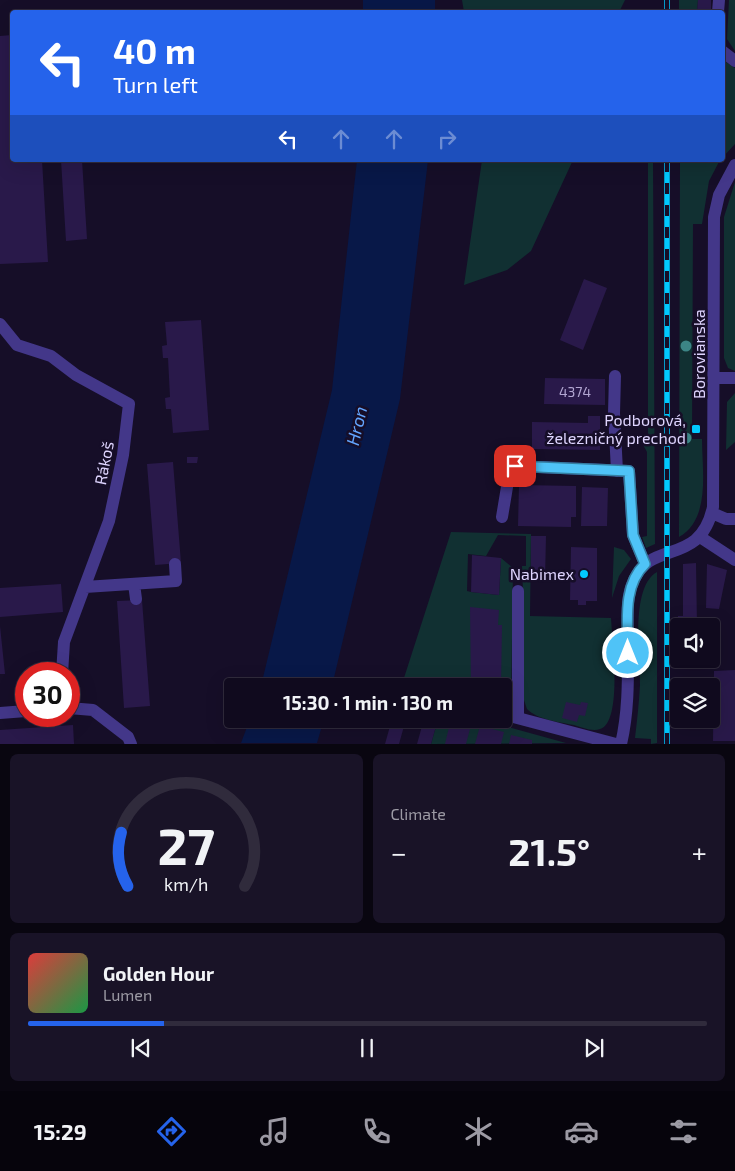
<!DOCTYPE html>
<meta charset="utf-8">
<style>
:root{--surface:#100a1e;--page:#191327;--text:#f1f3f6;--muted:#9c9aa4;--line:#302b3c;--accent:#2563eb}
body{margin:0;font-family:"Exo 2",sans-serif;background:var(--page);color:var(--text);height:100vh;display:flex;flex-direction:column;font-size:19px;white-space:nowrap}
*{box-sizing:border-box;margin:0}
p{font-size:16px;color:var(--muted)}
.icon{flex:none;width:28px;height:28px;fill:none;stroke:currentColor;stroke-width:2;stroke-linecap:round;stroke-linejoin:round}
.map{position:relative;height:744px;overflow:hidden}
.drawer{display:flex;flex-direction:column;gap:10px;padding:10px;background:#090610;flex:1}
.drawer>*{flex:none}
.banner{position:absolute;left:10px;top:10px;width:715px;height:152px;border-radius:5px;box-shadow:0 5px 20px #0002,0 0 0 1px var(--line);background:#2563eb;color:#fff;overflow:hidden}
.controls{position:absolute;left:670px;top:618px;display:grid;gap:10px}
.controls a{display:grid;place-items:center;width:50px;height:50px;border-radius:5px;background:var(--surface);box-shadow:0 5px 20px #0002,0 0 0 1px var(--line);font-size:25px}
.speed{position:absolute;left:15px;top:662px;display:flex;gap:10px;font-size:25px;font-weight:700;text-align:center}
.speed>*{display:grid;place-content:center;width:65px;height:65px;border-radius:50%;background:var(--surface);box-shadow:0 5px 20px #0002,0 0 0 1px var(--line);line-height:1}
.speed .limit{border:8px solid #d22;background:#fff;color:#111}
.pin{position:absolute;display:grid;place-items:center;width:42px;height:42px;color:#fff;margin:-21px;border-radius:10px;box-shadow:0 2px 8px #0006}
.me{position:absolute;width:55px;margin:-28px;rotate:0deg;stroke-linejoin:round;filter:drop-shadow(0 0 4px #0008)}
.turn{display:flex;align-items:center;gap:18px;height:105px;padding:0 20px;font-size:22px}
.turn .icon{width:65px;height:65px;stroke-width:2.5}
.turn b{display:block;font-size:35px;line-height:42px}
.lanes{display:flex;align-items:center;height:48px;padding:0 20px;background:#0003;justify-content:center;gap:25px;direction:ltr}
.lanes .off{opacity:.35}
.big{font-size:38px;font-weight:700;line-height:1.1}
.drawer .widget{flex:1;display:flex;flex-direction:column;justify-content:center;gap:8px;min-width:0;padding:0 18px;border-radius:8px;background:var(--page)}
.drawer .dial{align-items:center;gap:0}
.dial svg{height:130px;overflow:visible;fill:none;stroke:var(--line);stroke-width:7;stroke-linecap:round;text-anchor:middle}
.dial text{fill:var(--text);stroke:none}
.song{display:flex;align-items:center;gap:15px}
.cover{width:60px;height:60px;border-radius:8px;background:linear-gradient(135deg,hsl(0 70% 55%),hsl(140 70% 35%))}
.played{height:5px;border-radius:2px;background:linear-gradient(90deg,var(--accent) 20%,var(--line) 20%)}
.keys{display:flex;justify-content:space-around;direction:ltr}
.heat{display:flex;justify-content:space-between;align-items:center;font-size:28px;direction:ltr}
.drawer .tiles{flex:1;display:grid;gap:10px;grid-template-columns:1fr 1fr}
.widget:last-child{grid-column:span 2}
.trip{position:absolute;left:224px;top:678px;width:288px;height:50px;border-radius:5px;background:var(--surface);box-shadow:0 5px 20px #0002,0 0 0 1px var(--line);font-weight:700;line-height:50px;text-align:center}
.tabs{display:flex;height:80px;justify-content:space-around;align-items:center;background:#06040c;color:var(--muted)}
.tabs .icon{width:35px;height:35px}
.tabs .active{color:var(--accent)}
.tabs b{font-size:22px;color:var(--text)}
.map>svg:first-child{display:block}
.green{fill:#113032}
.water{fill:#081848}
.building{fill:#29194a}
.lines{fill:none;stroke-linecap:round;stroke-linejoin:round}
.minor{stroke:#433789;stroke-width:12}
.rail-casing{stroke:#01c9ff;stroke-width:5.5}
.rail{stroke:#160e28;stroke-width:4;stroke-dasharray:11;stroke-linecap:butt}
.tree{fill:#3c8586}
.route-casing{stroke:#337fa1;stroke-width:12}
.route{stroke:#4fc3f7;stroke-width:9}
.poi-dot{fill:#01c9ff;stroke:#160e28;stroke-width:2}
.labels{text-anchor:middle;stroke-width:5;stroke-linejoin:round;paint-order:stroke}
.number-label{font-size:14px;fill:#b2a6d2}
.street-label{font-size:16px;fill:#dfd5ff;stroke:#160e28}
.poi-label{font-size:16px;fill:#dfd5ff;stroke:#160e28;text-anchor:end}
.water-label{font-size:18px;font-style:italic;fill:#63a5ff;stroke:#160e28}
</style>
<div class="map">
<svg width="735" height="744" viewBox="0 0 735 744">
<rect width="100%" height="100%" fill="#160e28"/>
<path class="green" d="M462 0H625L619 12H464Z
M679 0H698L697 12H679Z
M729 0H735V51L727 39Z
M726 62 735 68V144L723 157 722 80Z
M482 160H573L531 251 507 270 464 285Z
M648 160H653L655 544 646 548 642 537 647 536V452L642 443 648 436Z
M680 160H720L709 181 702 224H693L692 439H702C702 470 711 519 679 537Z
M735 182V371L728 368 724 358V217Z
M735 393V442L726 450 727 402Z
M451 532 531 534 530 616 611 618C612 638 623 722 600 729 592 732 581 727 574 725 559 722 538 720 527 709L523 697 524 616 522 566H526V536L498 535 486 556 468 554 467 591 471 592 499 595 501 558 513 568 511 706 503 708 502 686H421L403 681Z
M614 547 624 550 631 559 619 576 612 598Z
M657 572V743L651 744V739L635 738C637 721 639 703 640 685 640 657 630 587 657 572Z
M438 719H479L566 743 431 744Z"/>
<path class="water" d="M363 0H435V12H363Z
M357 160H428L400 399 332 686H261L332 390Z
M250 719H324L317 743H241Z"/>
<path class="building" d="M698 0H711V12H697Z
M12 35V160H42L48 262 0 264V36Z
M61 160H82L87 239 66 241Z
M584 279 607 288 583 350 560 340Z
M201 320 209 430 173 433 171 409H166L165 398 170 397 168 358H163L162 346 167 345 165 322Z
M545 378 605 379V405L544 404Z
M588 416H600V450L532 449V422L588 423Z
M187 457H198L197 463H187Z
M173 462 181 563 155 565 147 464Z
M519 485 576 486V517H571V527L518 526Z
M582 487 608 488 607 526H581Z
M531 536H546L545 579H531Z
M571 547 597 548V601H586V605H578V600H570Z
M472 555 501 558 499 595 471 592Z
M696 563 697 626H678V616H683V564Z
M707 564 727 570 719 609 706 608Z
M61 584 63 612 0 617V588Z
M142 600 150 706 124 708 117 601Z
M470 607 499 610 498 625H502L501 686H471Z
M0 626 5 674H0Z
M735 670V741H713L714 671Z
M566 702 580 705 581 702 588 703 585 716 579 715 577 722 562 718Z
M392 719H406L399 744H385Z
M424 719H438L431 744H417Z
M451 719 471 725 466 744H445Z
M73 725 74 744H0V730Z
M480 726 504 732 501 744H475Z
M511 735 532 740V744H509Z"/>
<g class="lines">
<path class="minor" d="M718 12 719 0
M722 51 735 61
M0 324 17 345 51 356 76 375 129 404 123 455 109 521 64 642 62 674
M615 376 614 413 617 471
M715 378H735
M712 513 726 519H735
M502 517 508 481 515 466 629 471 633 535 645 564
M700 537 735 560
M134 584 136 599
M85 587 176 581 175 564
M69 708 93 710 128 737 131 744
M0 713 26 711
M502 714 616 744
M518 718V591
M621 744C629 710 628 675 628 640 628 620 625 598 634 580 651 539 700 567 713 507L714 217 719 195 735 165"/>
<g class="rail-casing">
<path id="rail" d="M667 0V12
M667 744V160"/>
</g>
<use href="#rail" class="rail"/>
</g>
<g class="tree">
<circle cx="686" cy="346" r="5.5"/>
<circle cx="686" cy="438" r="5.5"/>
</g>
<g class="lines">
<g class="route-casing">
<path id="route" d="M515 466 629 471 633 535 645 564C622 586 628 623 628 653"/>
</g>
<use href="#route" class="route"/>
</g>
<g class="poi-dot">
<rect x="691" y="424" width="10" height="10" rx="2.5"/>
<circle cx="584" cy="574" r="5"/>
</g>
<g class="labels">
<g class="number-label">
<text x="575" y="397">4374</text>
</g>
<g class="street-label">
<text transform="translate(699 354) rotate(-90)" y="6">Borovianska</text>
<text transform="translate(104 463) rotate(-79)" y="6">Rákoš</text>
</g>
<g class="poi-label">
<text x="686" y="426">Podborová,<tspan x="686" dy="18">železničný prechod</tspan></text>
<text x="574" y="580">Nabimex</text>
</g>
<g class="water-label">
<text transform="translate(357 426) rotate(-77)" y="6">Hron</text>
</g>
</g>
</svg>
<div class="controls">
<a><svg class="icon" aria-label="sound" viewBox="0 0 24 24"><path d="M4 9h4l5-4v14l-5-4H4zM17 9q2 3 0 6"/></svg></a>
<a><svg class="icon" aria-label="layers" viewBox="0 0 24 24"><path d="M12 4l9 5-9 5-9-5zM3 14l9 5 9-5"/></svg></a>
</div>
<div class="speed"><div class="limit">30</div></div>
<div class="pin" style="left:515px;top:466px;background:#d93025"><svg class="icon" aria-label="arrive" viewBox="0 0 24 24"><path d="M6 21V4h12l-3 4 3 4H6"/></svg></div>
<svg class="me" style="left:628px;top:653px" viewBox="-20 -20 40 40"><circle r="17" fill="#4fc3f7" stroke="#fff" stroke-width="3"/><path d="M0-11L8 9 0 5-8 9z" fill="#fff"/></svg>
<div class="trip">15:30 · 1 min · 130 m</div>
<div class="banner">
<div class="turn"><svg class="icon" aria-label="left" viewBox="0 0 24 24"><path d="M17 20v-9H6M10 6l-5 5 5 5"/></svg><div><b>40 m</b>Turn left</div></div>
<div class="lanes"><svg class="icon" aria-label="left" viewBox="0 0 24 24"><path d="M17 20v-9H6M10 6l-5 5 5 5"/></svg><svg class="icon off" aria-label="ahead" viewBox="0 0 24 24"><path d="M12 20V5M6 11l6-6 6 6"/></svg><svg class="icon off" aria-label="ahead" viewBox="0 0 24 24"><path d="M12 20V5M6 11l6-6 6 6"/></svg><svg class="icon off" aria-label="right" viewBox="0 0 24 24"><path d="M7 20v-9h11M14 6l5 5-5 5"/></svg></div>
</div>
</div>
<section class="drawer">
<div class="tiles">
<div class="widget dial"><svg viewBox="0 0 100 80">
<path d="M14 69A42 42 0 1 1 86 69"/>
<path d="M14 69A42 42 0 0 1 10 36" stroke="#2563eb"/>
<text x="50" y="56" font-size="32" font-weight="700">27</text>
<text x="50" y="72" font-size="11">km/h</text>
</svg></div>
<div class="widget"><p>Climate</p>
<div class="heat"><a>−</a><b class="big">21.5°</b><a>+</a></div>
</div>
<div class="widget">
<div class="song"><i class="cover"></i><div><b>Golden Hour</b><p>Lumen</p></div></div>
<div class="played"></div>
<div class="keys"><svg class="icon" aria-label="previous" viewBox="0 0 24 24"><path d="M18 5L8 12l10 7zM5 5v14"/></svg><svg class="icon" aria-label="pause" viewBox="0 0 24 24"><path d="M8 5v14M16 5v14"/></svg><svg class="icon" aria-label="next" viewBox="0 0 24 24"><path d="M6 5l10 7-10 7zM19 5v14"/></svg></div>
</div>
</div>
</section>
<nav class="tabs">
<b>15:29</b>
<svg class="icon active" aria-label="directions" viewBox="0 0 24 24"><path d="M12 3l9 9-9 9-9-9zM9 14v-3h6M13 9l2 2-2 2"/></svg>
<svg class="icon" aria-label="music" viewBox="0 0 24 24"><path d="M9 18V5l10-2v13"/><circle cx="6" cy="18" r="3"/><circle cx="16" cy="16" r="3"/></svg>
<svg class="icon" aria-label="phone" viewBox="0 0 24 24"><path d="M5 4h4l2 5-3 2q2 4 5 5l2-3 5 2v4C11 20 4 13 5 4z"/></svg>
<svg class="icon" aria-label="climate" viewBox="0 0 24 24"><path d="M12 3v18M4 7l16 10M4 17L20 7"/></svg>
<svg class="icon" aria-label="car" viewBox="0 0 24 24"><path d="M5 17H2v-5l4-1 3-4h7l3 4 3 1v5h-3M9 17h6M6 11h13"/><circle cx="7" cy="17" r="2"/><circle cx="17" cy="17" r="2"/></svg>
<svg class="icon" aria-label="filters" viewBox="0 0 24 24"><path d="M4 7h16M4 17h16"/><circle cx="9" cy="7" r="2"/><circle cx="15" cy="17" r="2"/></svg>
</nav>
